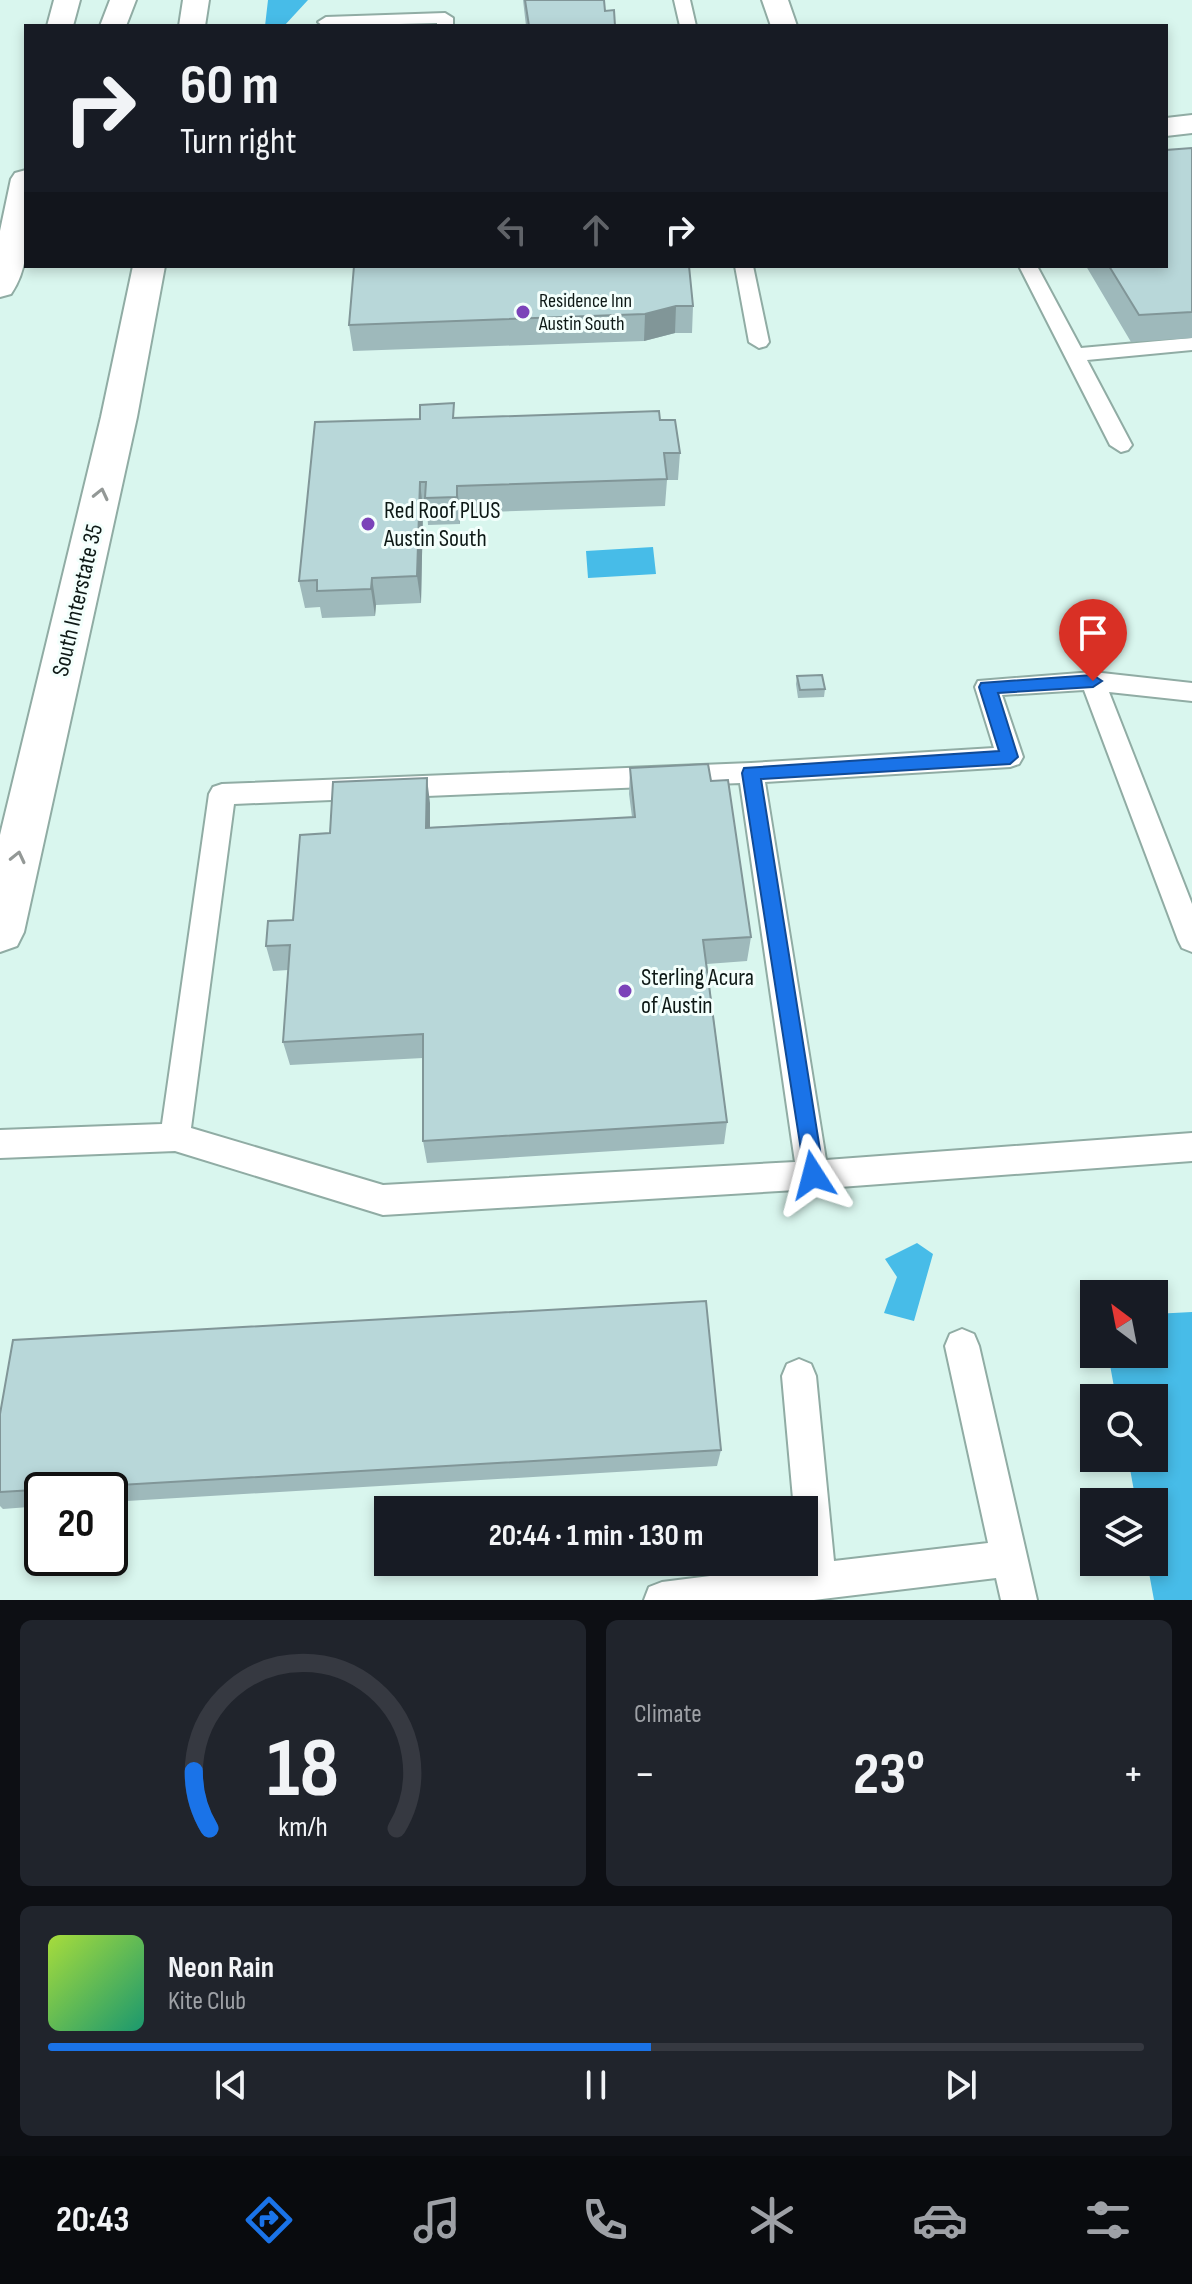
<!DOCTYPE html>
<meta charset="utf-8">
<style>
:root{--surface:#171b24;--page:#20242c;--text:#f1f3f6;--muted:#9ea1a6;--line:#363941;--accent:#1a73e8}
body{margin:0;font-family:"Sofia Sans Condensed",sans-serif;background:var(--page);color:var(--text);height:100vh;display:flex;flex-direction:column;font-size:30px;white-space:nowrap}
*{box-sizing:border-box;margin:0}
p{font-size:26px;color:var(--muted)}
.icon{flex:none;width:44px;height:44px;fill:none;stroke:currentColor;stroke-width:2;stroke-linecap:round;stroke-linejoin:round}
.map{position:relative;height:1600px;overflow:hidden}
.details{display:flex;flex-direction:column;gap:20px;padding:20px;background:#0d0f14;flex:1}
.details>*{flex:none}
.guide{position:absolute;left:24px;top:24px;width:1144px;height:244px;border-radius:0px;box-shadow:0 4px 12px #0003;background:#171b24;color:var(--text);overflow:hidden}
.needle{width:52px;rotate:328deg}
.tools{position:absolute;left:1080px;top:1280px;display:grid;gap:16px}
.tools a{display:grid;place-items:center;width:88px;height:88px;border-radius:0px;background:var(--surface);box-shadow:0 4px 12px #0003;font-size:40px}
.speed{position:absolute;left:24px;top:1472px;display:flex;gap:16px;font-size:40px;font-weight:700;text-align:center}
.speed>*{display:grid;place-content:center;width:104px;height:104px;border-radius:50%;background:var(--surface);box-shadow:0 4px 12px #0003;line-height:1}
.speed .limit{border:4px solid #111;border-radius:12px;background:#fff;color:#111}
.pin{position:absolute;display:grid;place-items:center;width:68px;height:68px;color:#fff;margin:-82px -34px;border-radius:50% 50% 50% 0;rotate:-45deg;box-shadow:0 0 8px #0007}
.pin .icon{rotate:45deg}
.me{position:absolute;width:88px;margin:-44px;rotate:351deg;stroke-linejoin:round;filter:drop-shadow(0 0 6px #0008)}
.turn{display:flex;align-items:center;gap:28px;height:168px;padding:0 24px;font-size:36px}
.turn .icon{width:104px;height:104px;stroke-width:2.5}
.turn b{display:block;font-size:56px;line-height:68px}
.lanes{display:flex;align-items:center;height:76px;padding:0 24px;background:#0003;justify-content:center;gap:40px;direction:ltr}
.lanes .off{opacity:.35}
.big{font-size:60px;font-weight:700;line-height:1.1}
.details .widget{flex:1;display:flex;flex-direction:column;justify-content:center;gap:12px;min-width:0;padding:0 28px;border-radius:12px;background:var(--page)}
.details .dial{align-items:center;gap:0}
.dial svg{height:208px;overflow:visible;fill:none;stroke:var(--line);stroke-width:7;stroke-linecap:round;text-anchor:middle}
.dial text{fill:var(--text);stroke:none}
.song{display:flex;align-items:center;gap:24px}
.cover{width:96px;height:96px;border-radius:12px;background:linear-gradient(135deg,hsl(80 70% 55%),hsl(160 70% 35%))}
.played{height:8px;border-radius:4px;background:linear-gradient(90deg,var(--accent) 55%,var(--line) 55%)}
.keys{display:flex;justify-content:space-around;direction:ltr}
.heat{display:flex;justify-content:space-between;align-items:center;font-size:44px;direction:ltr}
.details .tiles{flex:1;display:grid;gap:20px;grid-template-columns:1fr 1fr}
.widget:last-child{grid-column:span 2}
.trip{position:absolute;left:374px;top:1496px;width:444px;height:80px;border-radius:0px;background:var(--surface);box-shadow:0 4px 12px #0003;font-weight:700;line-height:80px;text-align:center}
.tab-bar{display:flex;height:128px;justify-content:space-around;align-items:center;background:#090b0e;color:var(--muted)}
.tab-bar .icon{width:56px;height:56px}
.tab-bar .active{color:var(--accent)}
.tab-bar b{font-size:36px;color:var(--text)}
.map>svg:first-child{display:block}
.water{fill:#47bce8}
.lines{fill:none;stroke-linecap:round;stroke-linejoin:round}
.service-casing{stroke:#90aca4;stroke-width:4}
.minor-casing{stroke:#90aca4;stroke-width:4}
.secondary-casing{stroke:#90aca4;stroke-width:4}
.motorway-casing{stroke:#90aca4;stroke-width:4}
.service{fill:#fff;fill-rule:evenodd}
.minor{fill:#fff;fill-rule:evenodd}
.secondary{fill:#fff;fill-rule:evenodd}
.motorway{fill:#fff;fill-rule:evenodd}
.wall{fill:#9eb9bb}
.shaded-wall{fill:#819698}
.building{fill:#b8d7d9;stroke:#819698;stroke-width:2}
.oneway{stroke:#939896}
.route{fill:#1a73e8;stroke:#114b97;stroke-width:2}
.poi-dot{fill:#7b43b9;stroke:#f3fffc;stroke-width:3}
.labels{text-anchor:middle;stroke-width:6;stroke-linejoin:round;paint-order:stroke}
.far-poi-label{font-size:20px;fill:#0e1916;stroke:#f3fffc;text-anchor:start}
.poi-label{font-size:24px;fill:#0e1916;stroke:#f3fffc;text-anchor:start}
.street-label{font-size:24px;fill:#0e1916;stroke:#f3fffc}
</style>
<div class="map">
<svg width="1192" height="1600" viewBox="0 0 1192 1600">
<rect width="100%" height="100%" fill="#d9f6ee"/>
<path class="water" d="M268 0H308L284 26H265Z
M653 547 656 574 588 578 586 551Z
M917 1243 933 1254 914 1321 884 1313 897 1277 885 1259Z
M1192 1312V1600H1154L1147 1562H1154V1502H1136L1128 1458H1154V1398H1116L1108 1354H1154V1314Z"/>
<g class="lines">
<g class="service-casing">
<path id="service" d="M674 0H690L696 26H680Z
M445 13 453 18V26H437V23L323 26 318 22 326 17Z
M735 266H753L769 342 766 346 759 348 749 342Z
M1019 266H1037L1081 348 1192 338V350L1087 360 1132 445 1128 450 1121 452 1110 445Z
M1093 672 1192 683V701L1109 692 1192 904V952L1182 948 1178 940 1084 690 1002 695 1023 757 1019 764 1010 767 765 782 826 1160 1192 1133V1161L813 1189 383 1215 175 1151 0 1158V1130L162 1124 209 794 213 787 222 784 751 763 994 748 975 687 978 681ZM740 783 795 1162 383 1185 191 1128 234 804Z
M962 1329 974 1334 979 1346 1037 1600H1001L996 1578 814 1600H644L649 1587 662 1582 798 1565V1562H804V1510H794L782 1376 787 1364 799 1359 811 1364 816 1376 834 1561 988 1543 945 1346 950 1334Z"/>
</g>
<g class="minor-casing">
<path id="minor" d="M762 0H788L797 26H771Z
M1192 115V133L1166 136V118Z"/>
</g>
<g class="secondary-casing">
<path id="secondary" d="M183 0H209L205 26H179Z
M133 266H165L137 417 24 932 17 946 0 952V835L101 417Z"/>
</g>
<g class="motorway-casing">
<path id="motorway" d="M54 0H80L73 26H47Z
M110 0H136L126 26H100Z
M26 170C26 209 35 260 11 294L0 297V231L11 179 15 173Z"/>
</g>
<use href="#service" class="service"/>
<use href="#minor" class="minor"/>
<use href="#secondary" class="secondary"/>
<use href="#motorway" class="motorway"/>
</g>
<path class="wall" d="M523 0H604L605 11 615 26H526Z
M1192 148V338L1131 342 1086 266H1166Z
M354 266 693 306 692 333H675L644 341 353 351 349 325Z
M455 418 660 420 680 453 678 480H667L665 506 460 513V524L428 525 427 509H423L421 603 376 605 375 616 322 618 320 607 305 608 299 581Z
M797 676 825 689 824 697 798 698 796 684Z
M630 768 711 781 751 937 747 961 707 964 727 1122 724 1144 427 1163 423 1141V1058L290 1065 283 1042 288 970 273 971 266 946 293 920 330 833 430 803V827L632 817 629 794Z
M0 1414 721 1450 717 1466 110 1502V1490H42V1506L3 1509 0 1506Z"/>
<path class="shaded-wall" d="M676 306 675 333 644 341 645 314Z
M420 482 423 509 421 603 417 576Z
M457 486 460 513V524L457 497Z
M372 578 376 605 375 616 371 589Z
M427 778 430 803V853L426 828Z"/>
<path class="building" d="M525 0H604L605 11 614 10 615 26H529Z
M1192 148V312L1139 315 1109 266H1166V150Z
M354 266H689L693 306H676L645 314 349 325Z
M454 403 453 418 659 411 660 420H675L680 453H664L667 479 457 486V497L425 498 426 482H420L417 576 372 578 371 589 317 591V580L299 581 315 422 420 419V405Z
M822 675 825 689 800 690 797 676Z
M708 764 711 781 728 780 751 937 703 940 727 1122 423 1141V1034L283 1042 290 945 266 946 268 921 293 920 300 835 330 833 333 782 427 778 426 828 635 817 630 768Z
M706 1301 721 1450 0 1492V1414L13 1340Z"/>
<defs><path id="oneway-chevron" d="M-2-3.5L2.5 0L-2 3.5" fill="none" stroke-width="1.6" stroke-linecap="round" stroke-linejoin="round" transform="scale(2)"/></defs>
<g class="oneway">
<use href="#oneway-chevron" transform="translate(101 494) rotate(-77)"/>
<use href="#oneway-chevron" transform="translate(18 857) rotate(-77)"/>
</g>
<path class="route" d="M1093 675 1102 681 1093 687 998 693 1018 757 1010 764 761 779 824 1175 821 1182 813 1185 806 1182 742 773 744 768 999 751 979 687 981 683Z"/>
<g class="poi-dot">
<circle cx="523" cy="312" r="8"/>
<circle cx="368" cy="524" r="8"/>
<circle cx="625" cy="991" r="8"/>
</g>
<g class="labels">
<g class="far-poi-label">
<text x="539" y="307">Residence Inn<tspan x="539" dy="23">Austin South</tspan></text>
</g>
<g class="poi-label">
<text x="384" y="518">Red Roof PLUS<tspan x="384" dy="28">Austin South</tspan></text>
<text x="641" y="985">Sterling Acura<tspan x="641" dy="28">of Austin</tspan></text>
</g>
<g class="street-label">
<text transform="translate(77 600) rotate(-77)" y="8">South Interstate 35</text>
</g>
</g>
</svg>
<div class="tools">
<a><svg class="needle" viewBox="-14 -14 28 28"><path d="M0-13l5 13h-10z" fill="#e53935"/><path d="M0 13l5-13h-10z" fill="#9ea1a6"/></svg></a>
<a><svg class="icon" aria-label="search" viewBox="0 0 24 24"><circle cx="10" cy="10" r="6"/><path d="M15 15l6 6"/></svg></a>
<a><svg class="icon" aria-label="layers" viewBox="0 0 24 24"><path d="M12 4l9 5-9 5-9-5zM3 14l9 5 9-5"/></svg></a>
</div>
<div class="speed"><div class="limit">20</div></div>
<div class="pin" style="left:1093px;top:681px;background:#d93025"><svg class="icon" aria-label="arrive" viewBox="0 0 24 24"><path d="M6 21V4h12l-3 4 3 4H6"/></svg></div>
<svg class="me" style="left:813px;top:1175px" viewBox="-20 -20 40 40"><path d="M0-17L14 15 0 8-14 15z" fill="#1a73e8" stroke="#fff" stroke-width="4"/></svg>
<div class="trip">20:44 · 1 min · 130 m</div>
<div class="guide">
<div class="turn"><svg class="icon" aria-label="right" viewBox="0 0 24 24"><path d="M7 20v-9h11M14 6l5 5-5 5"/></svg><div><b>60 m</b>Turn right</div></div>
<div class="lanes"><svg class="icon off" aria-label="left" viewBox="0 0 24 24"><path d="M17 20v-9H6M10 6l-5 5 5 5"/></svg><svg class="icon off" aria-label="ahead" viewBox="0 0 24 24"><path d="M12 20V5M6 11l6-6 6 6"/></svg><svg class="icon" aria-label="right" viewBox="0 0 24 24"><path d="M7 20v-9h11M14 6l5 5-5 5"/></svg></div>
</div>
</div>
<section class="details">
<div class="tiles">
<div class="widget dial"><svg viewBox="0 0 100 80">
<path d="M14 69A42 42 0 1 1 86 69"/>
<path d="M14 69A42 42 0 0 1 8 47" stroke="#1a73e8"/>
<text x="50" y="56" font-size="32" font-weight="700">18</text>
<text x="50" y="72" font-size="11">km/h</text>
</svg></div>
<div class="widget"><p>Climate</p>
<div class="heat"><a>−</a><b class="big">23°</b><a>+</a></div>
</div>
<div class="widget">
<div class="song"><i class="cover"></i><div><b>Neon Rain</b><p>Kite Club</p></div></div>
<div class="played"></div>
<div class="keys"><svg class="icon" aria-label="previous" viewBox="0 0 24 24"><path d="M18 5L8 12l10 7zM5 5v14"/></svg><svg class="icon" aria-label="pause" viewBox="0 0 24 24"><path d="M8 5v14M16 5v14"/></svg><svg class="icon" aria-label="next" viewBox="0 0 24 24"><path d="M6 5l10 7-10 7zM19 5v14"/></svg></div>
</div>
</div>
</section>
<nav class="tab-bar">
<b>20:43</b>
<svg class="icon active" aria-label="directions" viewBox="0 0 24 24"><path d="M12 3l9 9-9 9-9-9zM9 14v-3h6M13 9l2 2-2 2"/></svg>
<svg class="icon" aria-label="music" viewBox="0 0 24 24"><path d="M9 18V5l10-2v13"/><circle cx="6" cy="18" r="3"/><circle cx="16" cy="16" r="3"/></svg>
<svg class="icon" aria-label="phone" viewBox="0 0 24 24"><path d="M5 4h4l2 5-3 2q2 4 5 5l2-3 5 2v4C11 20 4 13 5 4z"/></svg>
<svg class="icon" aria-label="climate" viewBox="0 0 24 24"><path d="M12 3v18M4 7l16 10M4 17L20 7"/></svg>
<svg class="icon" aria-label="car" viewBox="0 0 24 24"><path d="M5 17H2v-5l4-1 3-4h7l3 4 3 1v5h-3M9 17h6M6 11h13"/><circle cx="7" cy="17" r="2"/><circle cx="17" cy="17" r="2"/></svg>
<svg class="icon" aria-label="filters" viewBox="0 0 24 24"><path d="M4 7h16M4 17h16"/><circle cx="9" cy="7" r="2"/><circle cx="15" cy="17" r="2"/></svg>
</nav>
